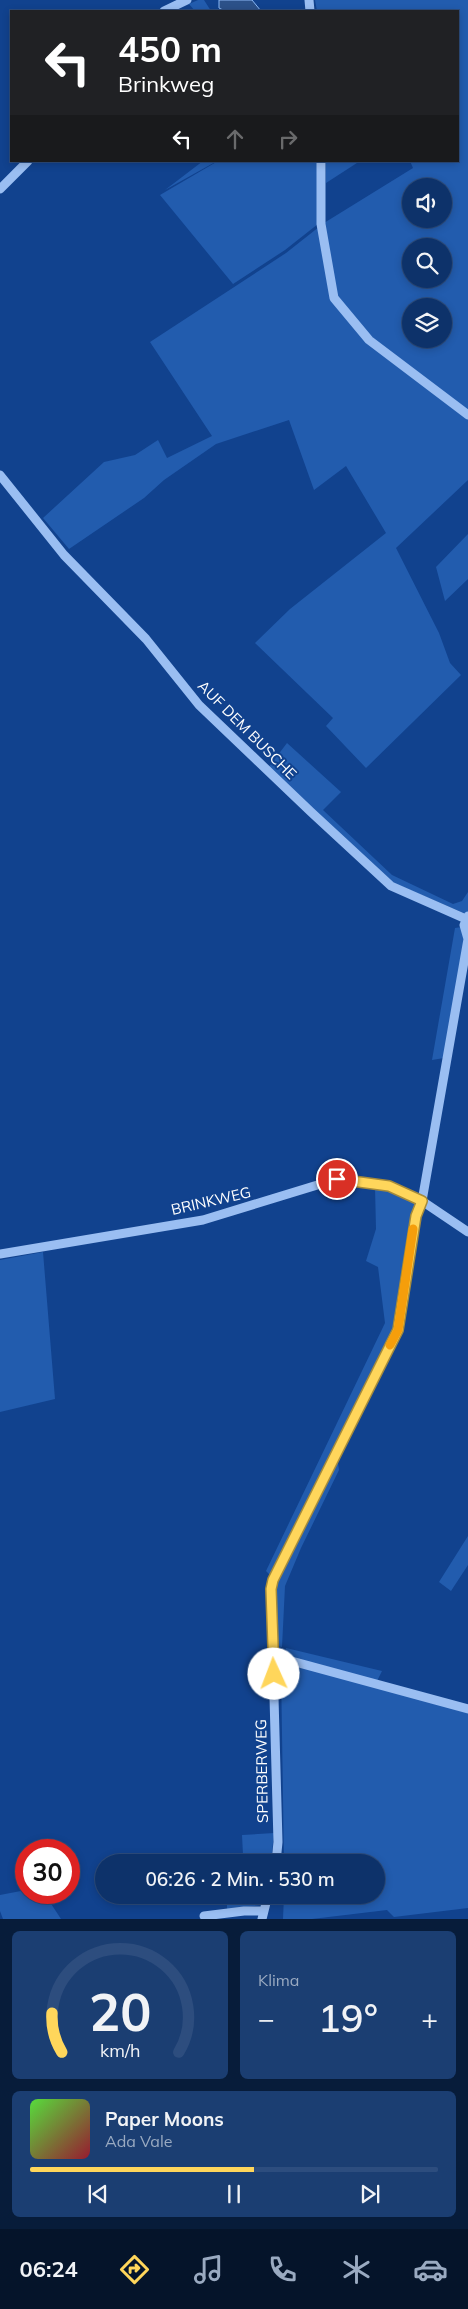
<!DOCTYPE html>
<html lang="de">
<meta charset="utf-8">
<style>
:root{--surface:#0d326a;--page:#1b3e72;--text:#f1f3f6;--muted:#9aaac1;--line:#2d4d7e;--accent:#ffd65b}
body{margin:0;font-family:Mulish,sans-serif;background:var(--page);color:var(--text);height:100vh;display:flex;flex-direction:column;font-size:19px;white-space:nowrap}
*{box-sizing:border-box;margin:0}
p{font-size:16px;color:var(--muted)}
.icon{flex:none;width:28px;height:28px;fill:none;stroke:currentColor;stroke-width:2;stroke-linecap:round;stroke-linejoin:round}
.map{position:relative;height:1919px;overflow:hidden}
.panel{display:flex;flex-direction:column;gap:12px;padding:12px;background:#071c3a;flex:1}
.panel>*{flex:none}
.banner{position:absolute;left:10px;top:10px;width:449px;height:152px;border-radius:0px;box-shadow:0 2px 8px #0003,0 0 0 1px var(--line);background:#202124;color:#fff;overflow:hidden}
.fabs{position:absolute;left:402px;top:178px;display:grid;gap:10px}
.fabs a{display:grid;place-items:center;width:50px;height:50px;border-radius:50%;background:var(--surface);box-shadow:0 2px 8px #0003,0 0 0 1px var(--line);font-size:25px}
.speed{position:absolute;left:15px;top:1839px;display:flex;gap:10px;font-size:25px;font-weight:700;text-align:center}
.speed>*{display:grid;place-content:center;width:65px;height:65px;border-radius:50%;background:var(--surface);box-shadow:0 2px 8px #0003,0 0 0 1px var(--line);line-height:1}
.speed .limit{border:8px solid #d22;background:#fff;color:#111}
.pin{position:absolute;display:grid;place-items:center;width:42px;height:42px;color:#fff;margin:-21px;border:2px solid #fff;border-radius:50%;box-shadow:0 1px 5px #0007}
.me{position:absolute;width:55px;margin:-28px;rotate:358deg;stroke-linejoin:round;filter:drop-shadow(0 0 4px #0008)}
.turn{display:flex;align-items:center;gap:18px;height:105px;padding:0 25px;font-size:22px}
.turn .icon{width:65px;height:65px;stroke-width:2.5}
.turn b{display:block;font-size:35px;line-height:42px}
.lanes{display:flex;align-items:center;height:48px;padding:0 25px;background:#0003;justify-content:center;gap:25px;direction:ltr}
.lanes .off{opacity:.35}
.big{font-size:38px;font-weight:600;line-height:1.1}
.panel .widget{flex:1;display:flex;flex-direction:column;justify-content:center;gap:8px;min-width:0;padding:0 18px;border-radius:8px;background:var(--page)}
.panel .dial{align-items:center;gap:0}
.dial svg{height:130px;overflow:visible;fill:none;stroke:var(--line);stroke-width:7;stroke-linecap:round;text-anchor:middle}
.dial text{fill:var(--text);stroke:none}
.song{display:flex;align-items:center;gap:15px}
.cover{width:60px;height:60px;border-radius:8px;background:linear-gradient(135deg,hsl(110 70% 55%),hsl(350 70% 35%))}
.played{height:5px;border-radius:2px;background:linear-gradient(90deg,var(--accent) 55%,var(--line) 55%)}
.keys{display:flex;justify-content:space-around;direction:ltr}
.heat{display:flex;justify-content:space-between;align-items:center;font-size:28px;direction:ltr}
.panel .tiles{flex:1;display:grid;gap:12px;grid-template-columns:1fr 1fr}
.widget:last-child{grid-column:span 2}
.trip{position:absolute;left:95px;top:1854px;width:290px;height:50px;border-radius:25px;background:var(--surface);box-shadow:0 2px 8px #0003,0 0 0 1px var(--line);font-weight:600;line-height:50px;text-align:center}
.tab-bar{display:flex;height:80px;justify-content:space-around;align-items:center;background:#05142a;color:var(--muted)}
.tab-bar .icon{width:35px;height:35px}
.tab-bar .current{color:var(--accent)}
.tab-bar b{font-size:22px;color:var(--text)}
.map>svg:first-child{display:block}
.green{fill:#225cae;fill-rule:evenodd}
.water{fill:#2c5189;stroke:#8bb8f6}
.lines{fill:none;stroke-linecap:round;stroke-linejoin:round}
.minor{stroke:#9abef2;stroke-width:9}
.route-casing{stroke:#a68b3b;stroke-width:12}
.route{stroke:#ffd65b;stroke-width:9}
.slow{stroke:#f59e0b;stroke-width:9}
.labels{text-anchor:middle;stroke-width:4;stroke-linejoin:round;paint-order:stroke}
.street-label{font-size:15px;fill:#fff;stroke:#11428e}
</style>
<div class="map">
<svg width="468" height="1919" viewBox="0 0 468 1919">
<rect width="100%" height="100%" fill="#11428e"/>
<path class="green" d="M198 0H204L211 11H195L189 4Z
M315 0H468V480L396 548 439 633 450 663 461 675 366 768 326 726 333 718 255 643 290 609 386 533 346 466 314 490 289 420 216 444 164 480 144 498 69 549 43 518 104 462 135 455 158 440 167 458 212 436 150 342 286 253 324 223 413 168 410 161H458V11H317ZM411 186H444V219H411ZM411 246H444V279H411ZM411 306H444V339H411Z
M203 161H217L165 190Z
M218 161H318V224L285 250 233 284 160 195Z
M326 161H360L326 183Z
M468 534V579L445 601 436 567Z
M287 743 341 792 323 810 392 875 453 904 462 901 468 892V912L466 914 391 882 268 768Z
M462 927 464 939 444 1058 432 1060 455 928Z
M375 1187 389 1188 417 1202 396 1330 271 1576 266 1571 385 1323 378 1267 366 1261 376 1229Z
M43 1252 55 1399 0 1412V1260Z
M335 1461 338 1463 339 1470 301 1548 285 1586 282 1647 275 1646 274 1581Z
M468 1536V1565L451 1591 439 1582Z
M286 1648 382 1671 377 1681 284 1656Z
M283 1661 468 1711V1908L394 1917 387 1910 312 1919H283L284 1895H376V1862H284L281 1670 285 1668Z
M274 1833 271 1862H224L223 1858 243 1855 242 1835Z
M26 1890V1892L44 1893 61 1919H3L0 1911V1895Z
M227 1895H263L261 1905 227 1910Z"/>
<path class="water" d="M219 0H252L261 11H225L219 8Z"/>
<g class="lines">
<path class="minor" d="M309 0 310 11
M164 11 187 0
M321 161V224L334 298 369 340 468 415
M0 189 28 161
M0 475 64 555 146 639 199 705 311 812 391 886 468 920
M0 1254 203 1220 337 1179 389 1186 422 1201 468 1232
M273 1656 468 1709
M276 1862 278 1842 271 1589 273 1579 398 1330 416 1216 422 1201 468 939 464 925 468 916
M204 1916 244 1911H264
M262 1919 268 1895"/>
</g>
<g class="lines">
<g class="route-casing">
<path id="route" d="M274 1674 271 1589 273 1580 398 1330 416 1216 422 1201 389 1186 337 1179"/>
</g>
<use href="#route" class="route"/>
<path class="slow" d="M390 1345 398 1330 413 1229"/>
</g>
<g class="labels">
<g class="street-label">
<text transform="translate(247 730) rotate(45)" y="5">AUF DEM BUSCHE</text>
<text transform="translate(211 1201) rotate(-13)" y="5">BRINKWEG</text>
<text transform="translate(262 1771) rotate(-91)" y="5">SPERBERWEG</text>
</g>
</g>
</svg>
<div class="fabs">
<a><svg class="icon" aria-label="sound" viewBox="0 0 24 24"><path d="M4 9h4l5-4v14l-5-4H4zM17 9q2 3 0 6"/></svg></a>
<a><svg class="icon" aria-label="search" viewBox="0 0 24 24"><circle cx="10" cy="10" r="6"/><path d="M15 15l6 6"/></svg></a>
<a><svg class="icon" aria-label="layers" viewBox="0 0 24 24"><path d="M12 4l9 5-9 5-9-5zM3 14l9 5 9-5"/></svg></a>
</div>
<div class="speed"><div class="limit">30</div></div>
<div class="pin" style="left:337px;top:1179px;background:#d93025"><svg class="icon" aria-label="arrive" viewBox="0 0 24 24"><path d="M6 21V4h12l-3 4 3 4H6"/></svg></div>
<svg class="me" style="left:274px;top:1674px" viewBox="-20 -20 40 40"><circle r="19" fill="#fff"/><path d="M0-13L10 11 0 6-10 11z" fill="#ffd65b"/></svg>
<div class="trip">06:26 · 2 Min. · 530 m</div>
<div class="banner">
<div class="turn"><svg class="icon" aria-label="left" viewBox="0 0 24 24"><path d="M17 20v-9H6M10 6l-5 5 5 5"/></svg><div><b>450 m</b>Brinkweg</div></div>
<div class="lanes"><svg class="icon" aria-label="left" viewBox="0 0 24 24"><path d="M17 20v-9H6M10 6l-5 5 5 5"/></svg><svg class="icon off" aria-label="ahead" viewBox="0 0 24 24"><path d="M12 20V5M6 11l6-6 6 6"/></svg><svg class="icon off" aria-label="right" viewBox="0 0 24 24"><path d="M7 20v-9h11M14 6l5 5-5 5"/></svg></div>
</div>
</div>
<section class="panel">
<div class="tiles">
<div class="widget dial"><svg viewBox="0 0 100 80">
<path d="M14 69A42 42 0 1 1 86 69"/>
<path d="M14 69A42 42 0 0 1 8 45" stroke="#ffd65b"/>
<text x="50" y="56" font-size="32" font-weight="700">20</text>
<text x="50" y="72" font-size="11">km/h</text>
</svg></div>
<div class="widget"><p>Klima</p>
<div class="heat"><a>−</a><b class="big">19°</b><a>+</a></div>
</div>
<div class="widget">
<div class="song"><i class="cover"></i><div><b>Paper Moons</b><p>Ada Vale</p></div></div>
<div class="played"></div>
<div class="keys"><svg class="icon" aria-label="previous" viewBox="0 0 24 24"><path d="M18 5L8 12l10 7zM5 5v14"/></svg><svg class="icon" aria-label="pause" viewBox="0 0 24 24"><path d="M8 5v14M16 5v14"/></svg><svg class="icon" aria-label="next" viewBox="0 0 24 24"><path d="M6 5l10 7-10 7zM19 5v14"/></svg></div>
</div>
</div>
</section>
<nav class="tab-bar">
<b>06:24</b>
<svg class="icon current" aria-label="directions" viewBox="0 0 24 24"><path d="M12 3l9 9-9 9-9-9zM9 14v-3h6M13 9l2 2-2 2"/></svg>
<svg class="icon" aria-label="music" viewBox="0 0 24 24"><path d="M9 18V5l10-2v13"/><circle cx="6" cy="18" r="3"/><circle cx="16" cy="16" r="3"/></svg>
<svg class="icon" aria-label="phone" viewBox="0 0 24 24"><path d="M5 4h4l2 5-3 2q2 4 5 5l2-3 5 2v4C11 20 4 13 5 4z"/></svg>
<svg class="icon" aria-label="climate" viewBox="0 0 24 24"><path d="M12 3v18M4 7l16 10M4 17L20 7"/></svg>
<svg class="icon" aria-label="car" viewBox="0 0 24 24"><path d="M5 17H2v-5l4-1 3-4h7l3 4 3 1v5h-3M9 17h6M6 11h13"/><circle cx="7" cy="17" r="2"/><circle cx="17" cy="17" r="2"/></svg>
</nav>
